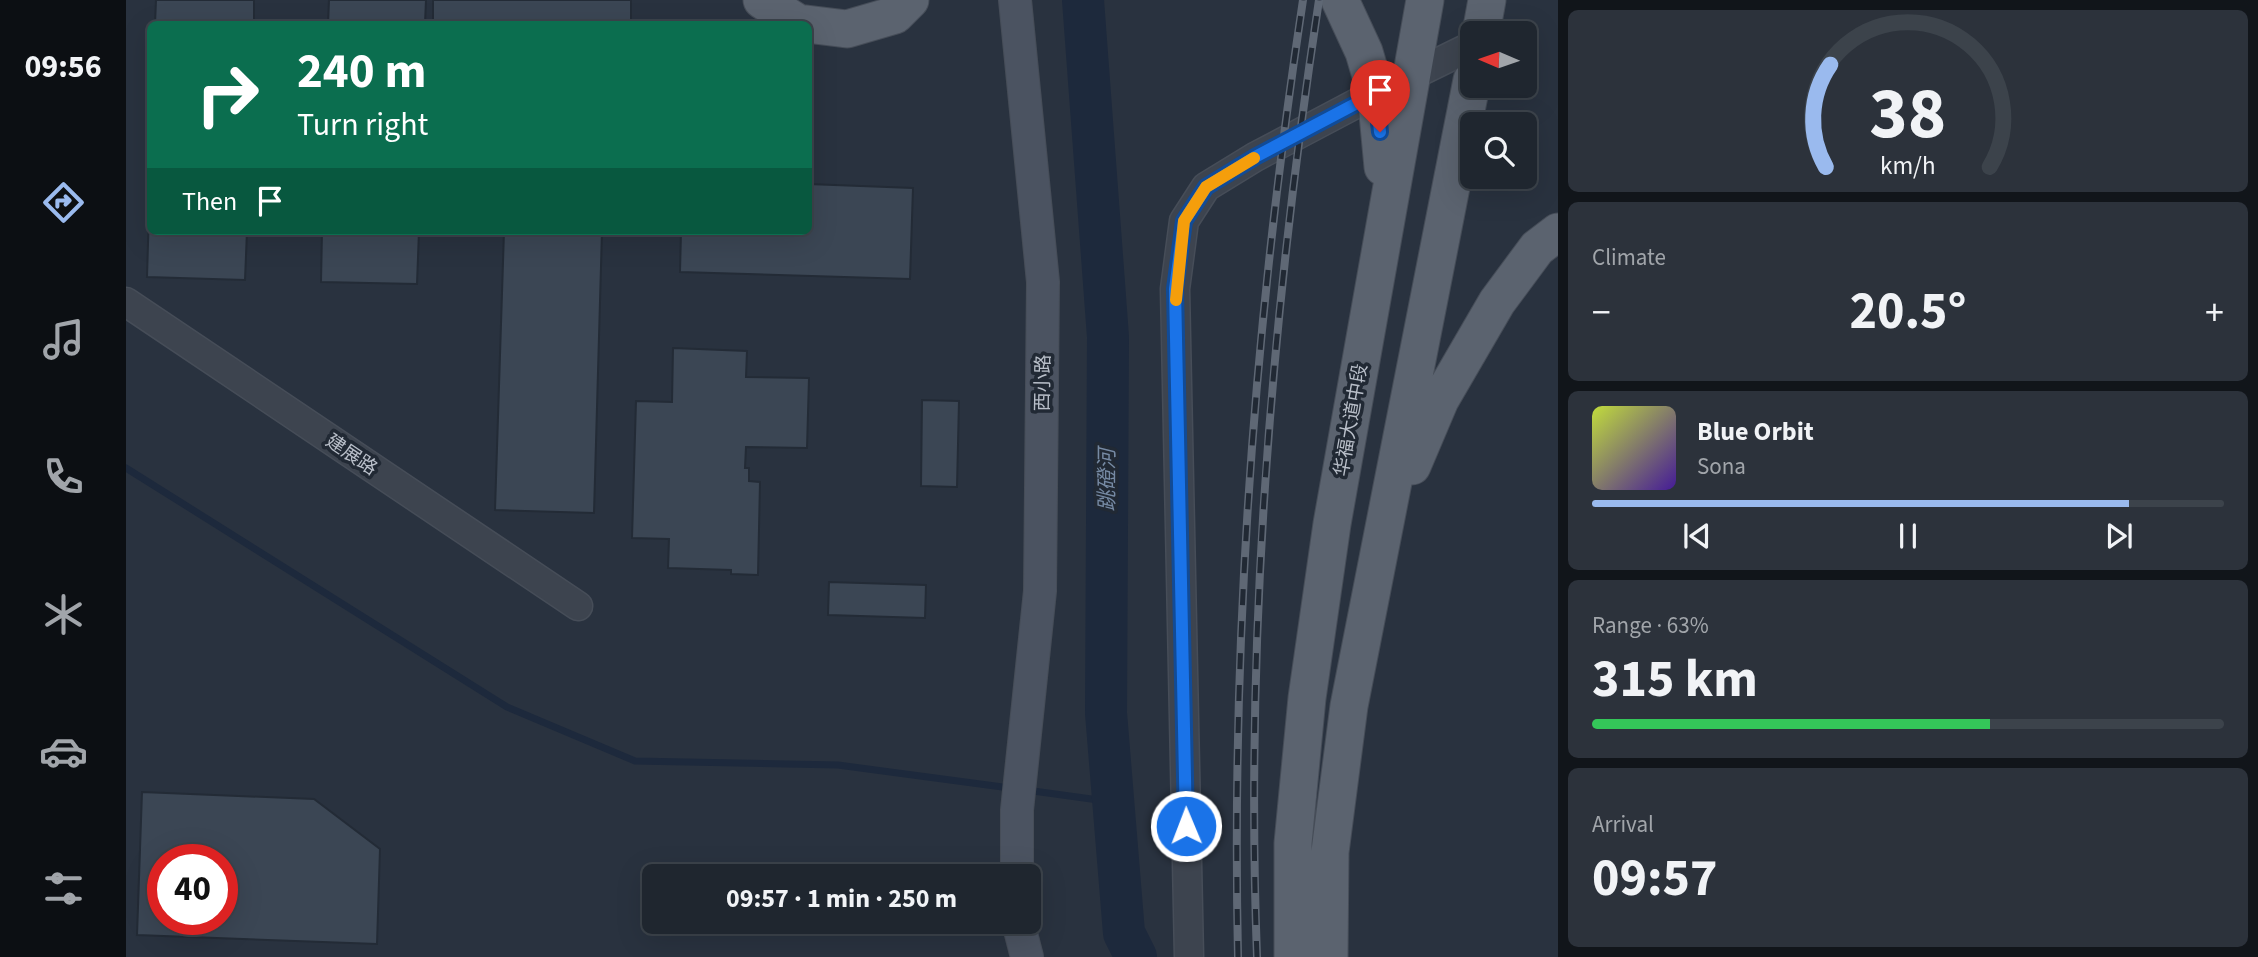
<!DOCTYPE html>
<meta charset="utf-8">
<style>
:root{--surface:#1f262f;--page:#2c323b;--text:#f1f3f6;--muted:#a1a5aa;--line:#3c434b;--accent:#9abaee}
body{margin:0;font-family:"Source Sans 3","Noto Sans SC",sans-serif;background:var(--page);color:var(--text);height:100vh;display:flex;flex-direction:column;font-size:26px;white-space:nowrap}
*{box-sizing:border-box;margin:0}
p{font-size:23px;color:var(--muted)}
.icon{flex:none;width:38px;height:38px;fill:none;stroke:currentColor;stroke-width:2;stroke-linecap:round;stroke-linejoin:round}
.map{position:relative;flex:1;overflow:hidden}
.details{display:flex;flex-direction:column;gap:10px;padding:10px;background:#11151a;width:700px}
.details>*{flex:none}
.top-card{position:absolute;left:21px;top:21px;width:665px;height:214px;border-radius:10px;box-shadow:0 7px 28px #0002,0 0 0 2px var(--line);background:#0b6e4f;color:#fff;overflow:hidden}
.needle{width:46px;rotate:272deg}
.buttons{position:absolute;left:1334px;top:21px;display:grid;gap:14px}
.buttons a{display:grid;place-items:center;width:77px;height:77px;border-radius:10px;background:var(--surface);box-shadow:0 7px 28px #0002,0 0 0 2px var(--line);font-size:35px}
.speed{position:absolute;left:21px;top:844px;display:flex;gap:14px;font-size:35px;font-weight:700;text-align:center}
.speed>*{display:grid;place-content:center;width:91px;height:91px;border-radius:50%;background:var(--surface);box-shadow:0 7px 28px #0002,0 0 0 2px var(--line);line-height:1}
.speed .limit{border:10px solid #d22;background:#fff;color:#111}
.pin{position:absolute;display:grid;place-items:center;width:60px;height:60px;color:#fff;margin:-72px -30px;border-radius:50% 50% 50% 0;rotate:-45deg;box-shadow:0 0 7px #0007}
.pin .icon{rotate:45deg}
.me{position:absolute;width:77px;margin:-38px;rotate:359deg;stroke-linejoin:round;filter:drop-shadow(0 0 5px #0008)}
.turn{display:flex;align-items:center;gap:24px;height:147px;padding:0 35px;font-size:32px}
.turn .icon{width:91px;height:91px;stroke-width:2.5}
.turn b{display:block;font-size:49px;line-height:60px}
.then{display:flex;align-items:center;height:66px;padding:0 35px;background:#0003;gap:14px;font-size:26px}
.big{font-size:52px;font-weight:700;line-height:1.1}
.details .widget{flex:1;display:flex;flex-direction:column;justify-content:center;gap:10px;min-width:0;padding:0 24px;border-radius:10px;background:var(--page)}
.details .dial{align-items:center;gap:0}
.dial svg{height:182px;overflow:visible;fill:none;stroke:var(--line);stroke-width:7;stroke-linecap:round;text-anchor:middle}
.dial text{fill:var(--text);stroke:none}
.song{display:flex;align-items:center;gap:21px}
.cover{width:84px;height:84px;border-radius:10px;background:linear-gradient(135deg,hsl(70 70% 55%),hsl(260 70% 35%))}
.played{height:7px;border-radius:4px;background:linear-gradient(90deg,var(--accent) 85%,var(--line) 85%)}
.keys{display:flex;justify-content:space-around;direction:ltr}
.heat{display:flex;justify-content:space-between;align-items:center;font-size:38px;direction:ltr}
.charge{height:10px;border-radius:5px;background:linear-gradient(90deg,#34c759 63%,var(--line) 0)}
.trip{position:absolute;left:516px;top:864px;width:399px;height:70px;border-radius:10px;background:var(--surface);box-shadow:0 7px 28px #0002,0 0 0 2px var(--line);font-weight:700;line-height:70px;text-align:center}
main{display:flex;flex:1;min-height:0}
.menu{display:flex;flex-direction:column;width:126px;justify-content:space-around;align-items:center;background:#0c0f13;color:var(--muted)}
.menu .icon{width:49px;height:49px}
.menu .on{color:var(--accent)}
.menu b{font-size:32px;color:var(--text)}
.map>svg:first-child{display:block}
.lines{fill:none;stroke-linecap:round;stroke-linejoin:round}
.stream{stroke:#1d293c;stroke-width:7}
.river{stroke:#1d293c;stroke-width:42}
.building{fill:#3b4654;stroke:#232b36;stroke-width:2;fill-rule:evenodd}
.tertiary-casing{stroke:#464d58;stroke-width:31}
.secondary-casing{stroke:#464d58;stroke-width:34}
.primary-casing{stroke:#464d58;stroke-width:39}
.tertiary{stroke:#3d444f;stroke-width:28}
.secondary{stroke:#4b5361;stroke-width:32}
.primary{stroke:#5b636f;stroke-width:37}
.rail-casing{stroke:#5f6875;stroke-width:8}
.rail{stroke:#212934;stroke-width:5;stroke-dasharray:16;stroke-linecap:butt}
.route-casing{stroke:#114b97;stroke-width:18}
.route{stroke:#1a73e8;stroke-width:12}
.slow{stroke:#f59e0b;stroke-width:12}
.labels{text-anchor:middle;stroke-width:7;stroke-linejoin:round;paint-order:stroke}
.street-label{font-size:19px;fill:#b9bfc9;stroke:#212934}
.water-label{font-size:21px;font-style:italic;fill:#768aa4;stroke:#212934}
</style>
<main>
<nav class="menu">
<b>09:56</b>
<svg class="icon on" aria-label="directions" viewBox="0 0 24 24"><path d="M12 3l9 9-9 9-9-9zM9 14v-3h6M13 9l2 2-2 2"/></svg>
<svg class="icon" aria-label="music" viewBox="0 0 24 24"><path d="M9 18V5l10-2v13"/><circle cx="6" cy="18" r="3"/><circle cx="16" cy="16" r="3"/></svg>
<svg class="icon" aria-label="phone" viewBox="0 0 24 24"><path d="M5 4h4l2 5-3 2q2 4 5 5l2-3 5 2v4C11 20 4 13 5 4z"/></svg>
<svg class="icon" aria-label="climate" viewBox="0 0 24 24"><path d="M12 3v18M4 7l16 10M4 17L20 7"/></svg>
<svg class="icon" aria-label="car" viewBox="0 0 24 24"><path d="M5 17H2v-5l4-1 3-4h7l3 4 3 1v5h-3M9 17h6M6 11h13"/><circle cx="7" cy="17" r="2"/><circle cx="17" cy="17" r="2"/></svg>
<svg class="icon" aria-label="filters" viewBox="0 0 24 24"><path d="M4 7h16M4 17h16"/><circle cx="9" cy="7" r="2"/><circle cx="15" cy="17" r="2"/></svg>
</nav>
<div class="map">
<svg width="1432" height="957" viewBox="0 0 1432 957">
<rect width="100%" height="100%" fill="#29323f"/>
<g class="lines">
<path class="stream" d="M0 468 381 707 509 761 712 765 884 788
M900 790 987 802"/>
<path class="river" d="M957 0 982 337 980 713 998 933 1010 957"/>
</g>
<path class="building" d="M30 0H128V24H29Z
M203 0H300L299 24H202Z
M307 0H505V24H307Z
M24 177V231H121L119 280 21 277Z
M682 184 787 188 784 279 554 272 555 231H682Z
M196 231H293L291 284 195 282Z
M378 231H476L468 513 369 510Z
M547 348 621 351 620 377 683 378 681 448 620 447 619 468H623V481L634 482 632 575 605 574V570L542 568 543 539 506 538 510 401 546 402Z
M796 400 833 401 831 487 795 486Z
M703 582 800 585 799 618 702 615Z
M16 792 188 799 254 849 251 944 11 935ZM37 859H96V919H37Z"/>
<g class="lines">
<g class="tertiary-casing">
<path id="tertiary" d="M0 302 452 606
M1063 957 1049 289 1058 221 1080 187 1129 157 1250 93 1346 46"/>
</g>
<g class="secondary-casing">
<path id="secondary" d="M889 0 917 282 914 591 891 810V877
M892 922 901 957"/>
</g>
<g class="primary-casing">
<path id="primary" d="M636 0 672 23 721 29 769 15 784 0
M1214 0 1238 52 1250 93 1257 167
M1355 33 1361 0
M1286 466 1314 400 1371 302 1411 248 1432 232
M1167 957V843L1181 698 1206 524 1299 0
M1203 957 1204 852 1223 706 1346 80"/>
</g>
<use href="#tertiary" class="tertiary"/>
<use href="#secondary" class="secondary"/>
<use href="#primary" class="primary"/>
<g class="rail-casing">
<path id="rail" d="M1112 957C1105 637 1129 316 1177 0
M1131 957C1119 637 1145 316 1193 0"/>
</g>
<use href="#rail" class="rail"/>
</g>
<g class="lines">
<g class="route-casing">
<path id="route" d="M1060 826 1049 289 1058 221 1080 187 1129 157 1250 93 1254 132"/>
</g>
<use href="#route" class="route"/>
<path class="slow" d="M1050 300 1058 221 1080 187 1128 158"/>
</g>
<g class="labels">
<g class="street-label">
<text transform="translate(916 383) rotate(-89)" y="7">西小路</text>
<text transform="translate(1224 420) rotate(-80)" y="7">华福大道中段</text>
<text transform="translate(226 454) rotate(34)" y="7">建展路</text>
</g>
<g class="water-label">
<text transform="translate(981 480) rotate(-90)" y="7">跳磴河</text>
</g>
</g>
</svg>
<div class="buttons">
<a><svg class="needle" viewBox="-14 -14 28 28"><path d="M0-13l5 13h-10z" fill="#e53935"/><path d="M0 13l5-13h-10z" fill="#a1a5aa"/></svg></a>
<a><svg class="icon" aria-label="search" viewBox="0 0 24 24"><circle cx="10" cy="10" r="6"/><path d="M15 15l6 6"/></svg></a>
</div>
<div class="speed"><div class="limit">40</div></div>
<div class="pin" style="left:1254px;top:132px;background:#d93025"><svg class="icon" aria-label="arrive" viewBox="0 0 24 24"><path d="M6 21V4h12l-3 4 3 4H6"/></svg></div>
<svg class="me" style="left:1060px;top:826px" viewBox="-20 -20 40 40"><circle r="17" fill="#1a73e8" stroke="#fff" stroke-width="3"/><path d="M0-11L8 9 0 5-8 9z" fill="#fff"/></svg>
<div class="trip">09:57 · 1 min · 250 m</div>
<div class="top-card">
<div class="turn"><svg class="icon" aria-label="right" viewBox="0 0 24 24"><path d="M7 20v-9h11M14 6l5 5-5 5"/></svg><div><b>240 m</b>Turn right</div></div>
<div class="then">Then<svg class="icon" aria-label="arrive" viewBox="0 0 24 24"><path d="M6 21V4h12l-3 4 3 4H6"/></svg></div>
</div>
</div>
<section class="details">
<div class="widget dial"><svg viewBox="0 0 100 80">
<path d="M14 69A42 42 0 1 1 86 69"/>
<path d="M14 69A42 42 0 0 1 16 24" stroke="#9abaee"/>
<text x="50" y="56" font-size="32" font-weight="700">38</text>
<text x="50" y="72" font-size="11">km/h</text>
</svg></div>
<div class="widget"><p>Climate</p>
<div class="heat"><a>−</a><b class="big">20.5°</b><a>+</a></div>
</div>
<div class="widget">
<div class="song"><i class="cover"></i><div><b>Blue Orbit</b><p>Sona</p></div></div>
<div class="played"></div>
<div class="keys"><svg class="icon" aria-label="previous" viewBox="0 0 24 24"><path d="M18 5L8 12l10 7zM5 5v14"/></svg><svg class="icon" aria-label="pause" viewBox="0 0 24 24"><path d="M8 5v14M16 5v14"/></svg><svg class="icon" aria-label="next" viewBox="0 0 24 24"><path d="M6 5l10 7-10 7zM19 5v14"/></svg></div>
</div>
<div class="widget"><p>Range · 63%</p><b class="big">315 km</b><div class="charge"></div></div>
<div class="widget"><p>Arrival</p><b class="big">09:57</b></div>
</section>
</main>
